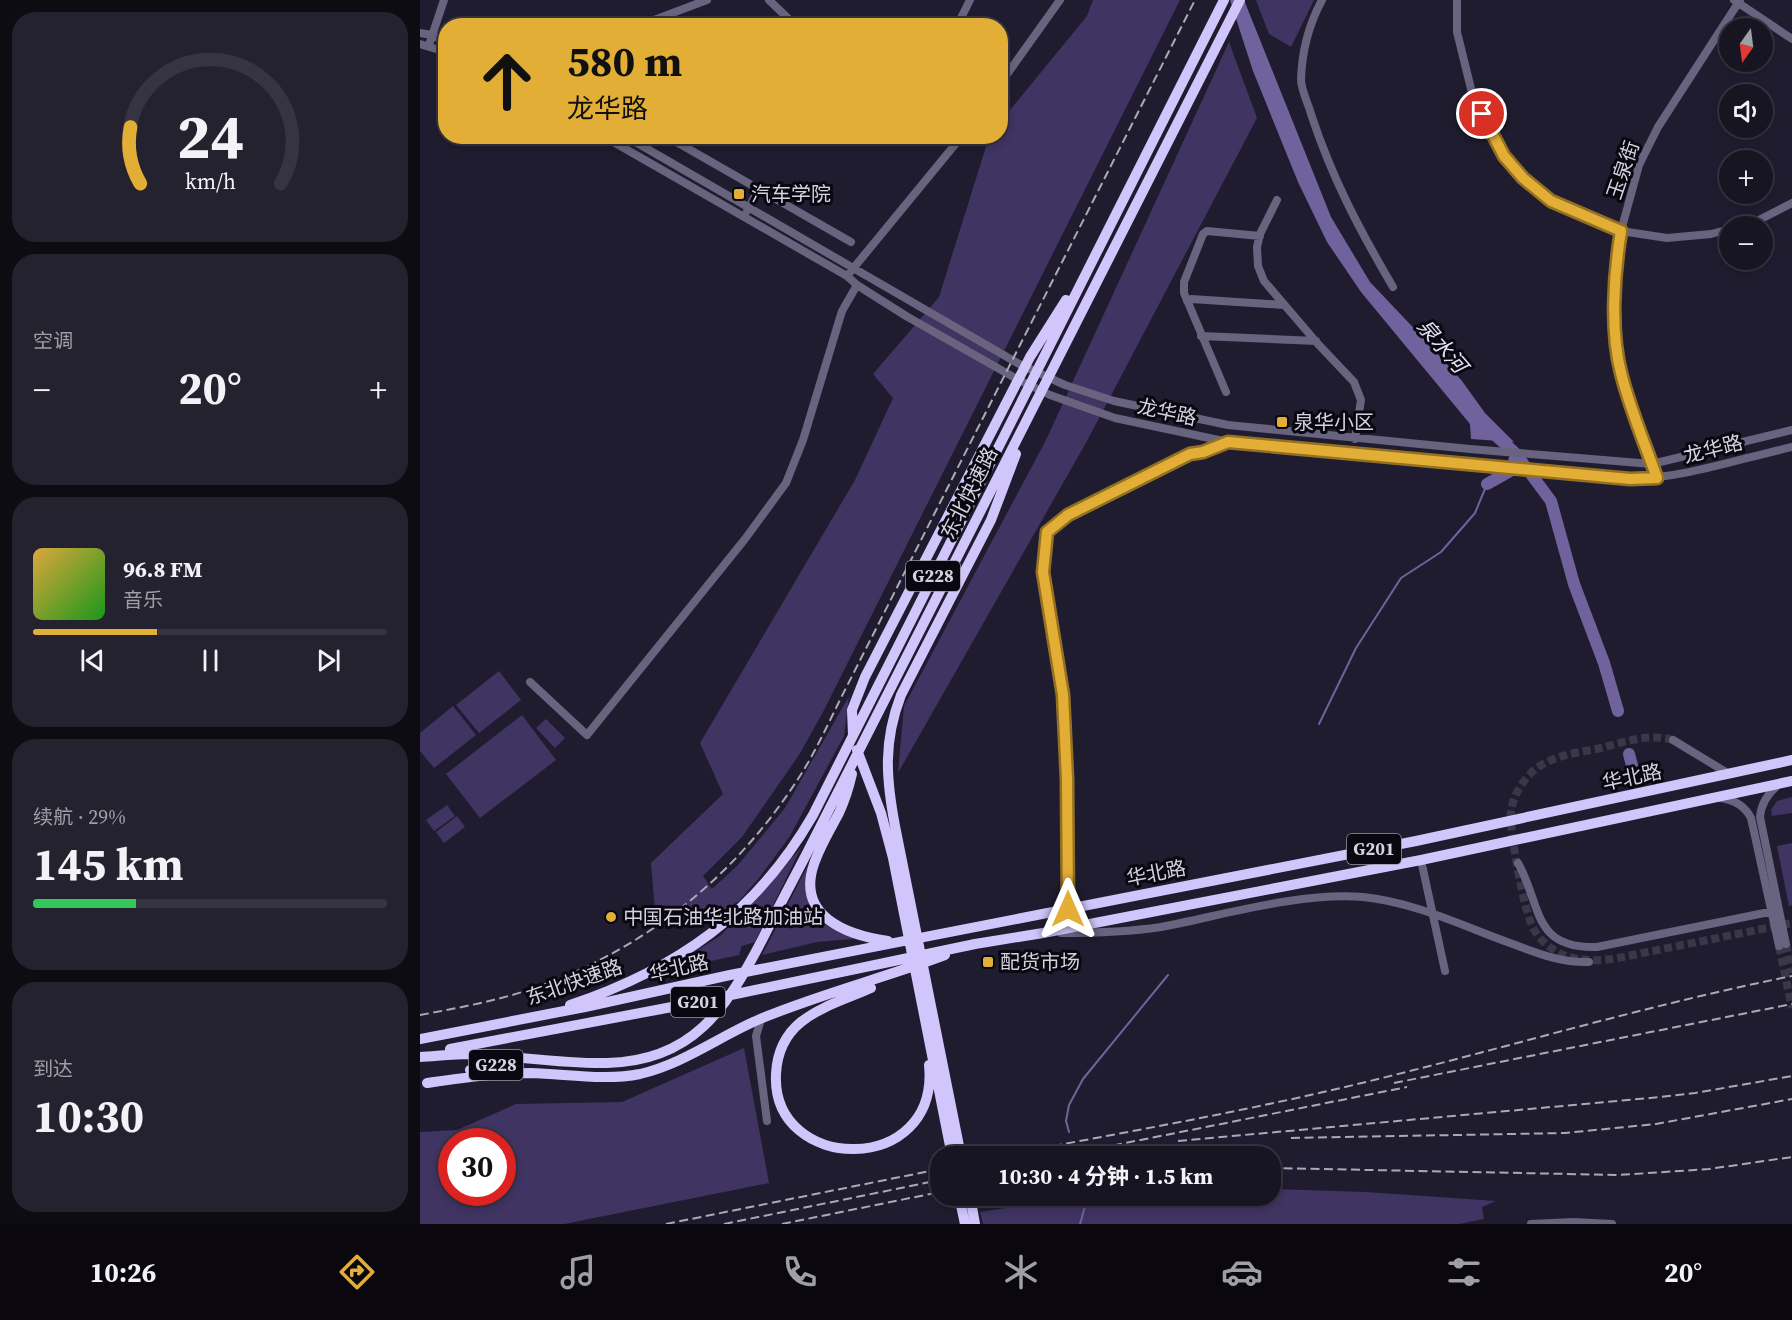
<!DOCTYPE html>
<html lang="zh">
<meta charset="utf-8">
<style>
:root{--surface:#181523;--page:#252230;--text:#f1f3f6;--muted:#9f9fa6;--line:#363441;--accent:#e3ae35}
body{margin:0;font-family:"Source Serif 4","Noto Sans SC",serif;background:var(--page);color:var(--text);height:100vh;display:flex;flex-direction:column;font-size:22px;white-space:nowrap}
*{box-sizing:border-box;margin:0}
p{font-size:20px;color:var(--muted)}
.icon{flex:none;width:33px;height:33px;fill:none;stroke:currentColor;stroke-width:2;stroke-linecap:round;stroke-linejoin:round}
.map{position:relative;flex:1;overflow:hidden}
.panel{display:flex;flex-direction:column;gap:12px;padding:12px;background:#0d0c13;width:420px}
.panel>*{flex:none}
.banner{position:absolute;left:18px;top:18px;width:570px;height:126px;border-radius:24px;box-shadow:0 3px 9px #0003,0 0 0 2px var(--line);background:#e3ae35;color:#111;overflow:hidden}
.needle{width:39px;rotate:194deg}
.fabs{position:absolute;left:1299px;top:18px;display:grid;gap:12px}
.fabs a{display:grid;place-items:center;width:54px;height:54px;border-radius:50%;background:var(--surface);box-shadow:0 3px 9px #0003,0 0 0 2px var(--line);font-size:30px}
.speed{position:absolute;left:18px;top:1128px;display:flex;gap:12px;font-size:30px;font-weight:700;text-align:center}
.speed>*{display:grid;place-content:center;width:78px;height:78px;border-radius:50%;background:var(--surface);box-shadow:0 3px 9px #0003,0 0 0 2px var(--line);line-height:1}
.speed .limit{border:9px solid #d22;background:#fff;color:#111}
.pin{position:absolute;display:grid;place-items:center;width:51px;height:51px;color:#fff;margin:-26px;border:3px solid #fff;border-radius:50%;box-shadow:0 2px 6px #0007}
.me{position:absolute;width:66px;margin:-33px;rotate:0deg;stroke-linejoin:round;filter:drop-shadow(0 0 4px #0008)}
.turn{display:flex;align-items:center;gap:21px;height:126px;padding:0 30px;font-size:27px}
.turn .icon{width:78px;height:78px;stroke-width:2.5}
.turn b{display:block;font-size:42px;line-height:51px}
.big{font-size:45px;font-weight:700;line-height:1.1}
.panel .widget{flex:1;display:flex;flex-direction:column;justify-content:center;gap:9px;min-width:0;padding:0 21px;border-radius:24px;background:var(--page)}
.panel .dial{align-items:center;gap:0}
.dial svg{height:156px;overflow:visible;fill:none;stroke:var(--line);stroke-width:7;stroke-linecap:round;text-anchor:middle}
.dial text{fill:var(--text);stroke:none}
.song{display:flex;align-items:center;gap:18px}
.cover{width:72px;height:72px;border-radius:9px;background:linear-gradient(135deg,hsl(40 70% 55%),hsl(120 70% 35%))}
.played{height:6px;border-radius:3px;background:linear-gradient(90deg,var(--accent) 35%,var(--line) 35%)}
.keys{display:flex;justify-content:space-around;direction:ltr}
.heat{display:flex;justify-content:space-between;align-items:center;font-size:33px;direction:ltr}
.charge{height:9px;border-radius:4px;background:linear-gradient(90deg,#34c759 29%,var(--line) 0)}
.trip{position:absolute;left:510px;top:1146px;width:351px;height:60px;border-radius:24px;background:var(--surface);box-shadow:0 3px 9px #0003,0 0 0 2px var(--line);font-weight:700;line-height:60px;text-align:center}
.dock{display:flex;height:96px;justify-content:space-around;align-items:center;background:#0a080e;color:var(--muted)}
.dock .icon{width:42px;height:42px}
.dock .on{color:var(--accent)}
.dock b{font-size:27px;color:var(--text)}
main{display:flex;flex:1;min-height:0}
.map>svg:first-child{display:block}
.green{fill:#3f3462;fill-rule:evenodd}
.water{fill:#6f629d}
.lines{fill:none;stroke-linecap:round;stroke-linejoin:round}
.stream{stroke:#6f629d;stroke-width:2}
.river{stroke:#6f629d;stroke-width:12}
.minor-tunnel{stroke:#3b3749;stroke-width:8;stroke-dasharray:8 4;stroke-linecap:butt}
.minor{stroke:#68637e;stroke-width:8}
.highway{stroke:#d0c6fb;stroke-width:10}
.rail{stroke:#aca9b7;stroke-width:2;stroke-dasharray:9 4.5;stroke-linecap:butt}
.route-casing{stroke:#947122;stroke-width:15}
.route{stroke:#e3ae35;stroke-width:10}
.poi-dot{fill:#e3ae35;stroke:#090810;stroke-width:2}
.labels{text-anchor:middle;stroke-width:6;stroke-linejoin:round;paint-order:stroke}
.shield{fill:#090810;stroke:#9795a1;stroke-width:1.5}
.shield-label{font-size:18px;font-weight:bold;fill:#d4d2df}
.street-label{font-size:20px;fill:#d4d2df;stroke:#090810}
.poi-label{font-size:20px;fill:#d4d2df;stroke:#090810;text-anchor:start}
.water-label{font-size:21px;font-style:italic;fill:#e4e1f3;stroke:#090810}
</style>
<main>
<section class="panel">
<div class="widget dial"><svg viewBox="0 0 100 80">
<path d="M14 69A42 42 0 1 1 86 69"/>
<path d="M14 69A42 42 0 0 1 9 40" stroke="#e3ae35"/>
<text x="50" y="56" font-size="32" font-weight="700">24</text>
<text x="50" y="72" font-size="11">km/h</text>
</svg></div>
<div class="widget"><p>空调</p>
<div class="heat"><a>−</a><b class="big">20°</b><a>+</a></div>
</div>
<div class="widget">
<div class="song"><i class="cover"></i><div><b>96.8 FM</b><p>音乐</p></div></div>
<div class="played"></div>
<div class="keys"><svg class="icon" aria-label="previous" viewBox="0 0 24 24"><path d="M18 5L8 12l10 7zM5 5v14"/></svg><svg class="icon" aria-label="pause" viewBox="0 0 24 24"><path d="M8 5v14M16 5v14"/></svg><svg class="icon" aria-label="next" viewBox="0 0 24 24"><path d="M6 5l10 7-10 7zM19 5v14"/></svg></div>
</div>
<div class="widget"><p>续航 · 29%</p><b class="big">145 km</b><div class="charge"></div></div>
<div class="widget"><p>到达</p><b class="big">10:30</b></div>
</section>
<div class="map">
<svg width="1372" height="1224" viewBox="0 0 1372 1224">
<rect width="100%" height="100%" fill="#201c2f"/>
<path class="green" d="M673 0H760L403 712 379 755 322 837 283 876 292 889 318 865 365 808 429 696 424 736 370 836 339 878 319 901 294 916 269 923 235 910 231 863 303 794 280 743 435 480 473 398 453 374 519 297 569 137 580 136 581 121 667 16Z
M836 0H894L871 47 849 34Z
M809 42 837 118 667 441 478 773 484 706 626 440Z
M79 671 101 700 59 733 36 705Z
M33 706 56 735 14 768 0 751V733Z
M102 715 136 760 60 818 26 774Z
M126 719 145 738 135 748 116 728Z
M1372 797V813L1352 816 1351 810 1357 801Z
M27 805 35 816 14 831 6 820Z
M37 816 45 827 24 843 16 832Z
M1372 843V905L1369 906 1357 846Z
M382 846 335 942 322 946 319 955 244 971 300 936 350 884Z
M392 857C393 869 391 901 394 910 400 925 419 933 433 937V939L397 942 342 955Z
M324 1048 349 1183 144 1224H0V1132L37 1130 96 1104 202 1102ZM32 1142H82V1192H32Z
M851 1189 946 1192 1076 1201 1062 1207 1064 1219 1039 1224H563L560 1212 665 1196H850Z"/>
<path class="water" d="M810 0H824L911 217 950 282 1005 340 1042 381 1065 413 1094 442 1051 439 1050 424 941 292 907 242 878 182 833 71Z"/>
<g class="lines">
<path class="stream" d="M899 724 936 648 981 578 1021 552 1055 513 1067 484
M649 1132 646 1121 649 1105 663 1079 748 975
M660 1224 666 1203V1196"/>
<path class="river" d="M1071 431 1096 454 1131 501 1154 584 1184 663 1198 711
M1067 484 1092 470 1095 458
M1209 754 1214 773"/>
<path class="minor-tunnel" d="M1253 740C1229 733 1204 742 1181 748 1158 753 1130 755 1112 772 1102 782 1093 796 1091 811 1089 830 1104 911 1113 928 1117 935 1124 944 1131 948 1150 962 1171 961 1193 959L1372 923
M1366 944 1372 973
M1359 946 1372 1008"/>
<path class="minor" d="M349 0 376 26
M902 0C889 24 882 51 881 79 881 90 888 103 891 114 912 178 939 229 973 287
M1037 0V32L1053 97 1084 156 1103 178 1131 201 1201 231 1247 238 1291 234 1310 229
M1314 0 1372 39
M218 26 287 0
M537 26 550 0
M0 33 12 35 26 41
M0 44 26 52
M9 45 24 0
M580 84 640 0
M183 136 427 276 437 285 486 316 597 379 630 395 695 418 808 442 1210 479C1265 478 1318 459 1372 447
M205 136 601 365 645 385 694 401 808 425 1050 449 1232 464 1372 430
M246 136 431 242
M857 200 840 234 837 247 838 266 844 281 898 344 934 382 941 400 935 439
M327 211 339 188
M1317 226 1337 221 1372 203
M427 276 542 136
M767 301 771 299 864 305
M781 336 896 341
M806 392 764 293V282L783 234 787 231 840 236
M1237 478 1201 373 1198 352 1195 316 1196 263 1201 231 1219 165 1238 127 1320 0
M110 682 167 735 325 539 366 483 383 440 422 311 437 285
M1253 740 1309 774
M1359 784C1348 793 1341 803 1340 817L1366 944
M1301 798C1314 800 1325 806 1331 818L1359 946
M1001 860 1025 971
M1098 863C1122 906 1112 949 1177 947L1359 910
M648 908 647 779 643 695 623 572 627 532 648 515 770 454 783 452 806 442
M641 933C675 933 708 932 741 927 804 915 879 892 943 897 994 902 1043 926 1090 943 1117 953 1140 963 1169 962
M341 1019 336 1036 347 1121
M1111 1224 1153 1222 1192 1224"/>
<path class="highway" d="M433 735 432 710 445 677 610 357 646 300
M437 750 461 813 473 858 532 1156
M432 774C429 787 425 800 419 813 410 830 400 846 394 864 376 916 426 935 468 941
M451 988C429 998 401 1006 381 1022 365 1035 357 1053 356 1074 351 1174 520 1177 509 1065
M150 1005C257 969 336 914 393 815L804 0
M0 1039 165 1007 310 975 996 841 1372 760
M30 1049 273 1003 555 944 623 933 1001 860 1372 781
M0 1057C17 1056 34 1054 50 1054 96 1056 142 1064 187 1063 273 1061 306 1009 342 940 357 910 373 880 388 851L820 0
M50 1070 97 1062
M7 1083C42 1078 75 1073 111 1073 147 1074 185 1081 220 1074 263 1064 300 1036 340 1019 400 994 464 978 525 955
M541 1156 475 826C466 778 463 742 481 695L571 520 596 454
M539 1196 545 1224
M550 1196 555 1224"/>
<path class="rail" d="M0 1015C43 1007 87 999 128 983 233 943 317 873 378 779 397 750 411 717 427 686L775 0
M974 1083 1372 1004
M871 1138 1145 1133 1236 1124 1372 1099
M758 1141 1230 1098 1275 1093 1372 1076
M580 1156C706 1132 834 1110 958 1079 1096 1045 1232 1004 1372 976
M640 1156 987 1087
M700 1156 769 1146
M850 1168 1199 1175 1289 1169 1372 1157
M246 1224 520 1169
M304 1224 520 1180
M362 1224 520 1192"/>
</g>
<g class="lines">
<g class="route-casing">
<path id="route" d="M648 909 647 779 643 695 623 572 627 532 648 515 770 454 783 452 808 442 1210 479 1237 478C1225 444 1210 409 1201 373 1190 330 1194 274 1201 231L1131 201 1103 178 1084 156 1062 114"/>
</g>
<use href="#route" class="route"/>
</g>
<g class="poi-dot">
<rect x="313" y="188" width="12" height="12" rx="3"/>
<rect x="856" y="416" width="12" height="12" rx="3"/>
<circle cx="191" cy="917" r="6"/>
<rect x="562" y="956" width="12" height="12" rx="3"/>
</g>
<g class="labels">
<g class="shield">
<rect x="486" y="561" width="54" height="30" rx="4.5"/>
<rect x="927" y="834" width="54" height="30" rx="4.5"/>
<rect x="251" y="987" width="54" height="30" rx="4.5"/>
<rect x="49" y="1050" width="54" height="30" rx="4.5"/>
</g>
<g class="shield-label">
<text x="513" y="582">G228</text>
<text x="954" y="855">G201</text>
<text x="278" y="1008">G201</text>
<text x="76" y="1071">G228</text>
</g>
<g class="street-label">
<text transform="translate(1203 170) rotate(-71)" y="7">玉泉街</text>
<text transform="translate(747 412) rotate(12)" y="7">龙华路</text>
<text transform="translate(1293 449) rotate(-14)" y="7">龙华路</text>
<text transform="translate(549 493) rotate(-63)" y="7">东北快速路</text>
<text transform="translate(1212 777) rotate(-12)" y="7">华北路</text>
<text transform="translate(736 873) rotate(-11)" y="7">华北路</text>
<text transform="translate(259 968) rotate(-13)" y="7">华北路</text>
<text transform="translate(154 982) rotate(-19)" y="7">东北快速路</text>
</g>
<g class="poi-label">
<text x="331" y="201">汽车学院</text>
<text x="874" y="429">泉华小区</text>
<text x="203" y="924">中国石油华北路加油站</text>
<text x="580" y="969">配货市场</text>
</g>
<g class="water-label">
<text transform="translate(1022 346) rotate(49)" y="7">泉水河</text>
</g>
</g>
</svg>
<div class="fabs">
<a><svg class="needle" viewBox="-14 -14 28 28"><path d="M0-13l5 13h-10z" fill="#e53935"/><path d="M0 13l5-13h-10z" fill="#9f9fa6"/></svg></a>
<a><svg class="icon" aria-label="sound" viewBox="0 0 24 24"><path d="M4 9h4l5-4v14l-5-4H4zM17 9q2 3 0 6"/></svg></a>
<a>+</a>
<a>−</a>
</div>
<div class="speed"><div class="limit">30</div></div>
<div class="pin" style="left:1062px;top:114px;background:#d93025"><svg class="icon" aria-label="arrive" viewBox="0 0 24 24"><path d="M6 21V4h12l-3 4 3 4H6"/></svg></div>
<svg class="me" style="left:648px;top:909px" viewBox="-20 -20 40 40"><path d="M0-17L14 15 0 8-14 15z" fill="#e3ae35" stroke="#fff" stroke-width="4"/></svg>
<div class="trip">10:30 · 4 分钟 · 1.5 km</div>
<div class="banner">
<div class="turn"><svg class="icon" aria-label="ahead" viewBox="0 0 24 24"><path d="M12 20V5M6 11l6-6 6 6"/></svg><div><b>580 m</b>龙华路</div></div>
</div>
</div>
</main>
<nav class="dock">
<b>10:26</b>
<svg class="icon on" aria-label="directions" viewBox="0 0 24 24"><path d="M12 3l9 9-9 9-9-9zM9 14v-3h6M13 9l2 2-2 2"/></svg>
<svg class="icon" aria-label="music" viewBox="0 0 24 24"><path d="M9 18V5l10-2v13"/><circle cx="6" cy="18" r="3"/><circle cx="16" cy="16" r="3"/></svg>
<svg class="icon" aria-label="phone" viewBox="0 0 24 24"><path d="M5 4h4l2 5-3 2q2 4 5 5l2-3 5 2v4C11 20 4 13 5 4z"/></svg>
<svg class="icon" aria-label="climate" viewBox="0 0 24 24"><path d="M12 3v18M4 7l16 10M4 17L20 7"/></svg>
<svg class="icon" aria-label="car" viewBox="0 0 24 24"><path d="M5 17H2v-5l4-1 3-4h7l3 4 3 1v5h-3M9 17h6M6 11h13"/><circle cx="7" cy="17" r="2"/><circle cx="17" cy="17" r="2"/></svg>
<svg class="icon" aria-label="filters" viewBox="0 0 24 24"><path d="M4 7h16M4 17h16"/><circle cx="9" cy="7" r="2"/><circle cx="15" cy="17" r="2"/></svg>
<b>20°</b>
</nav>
